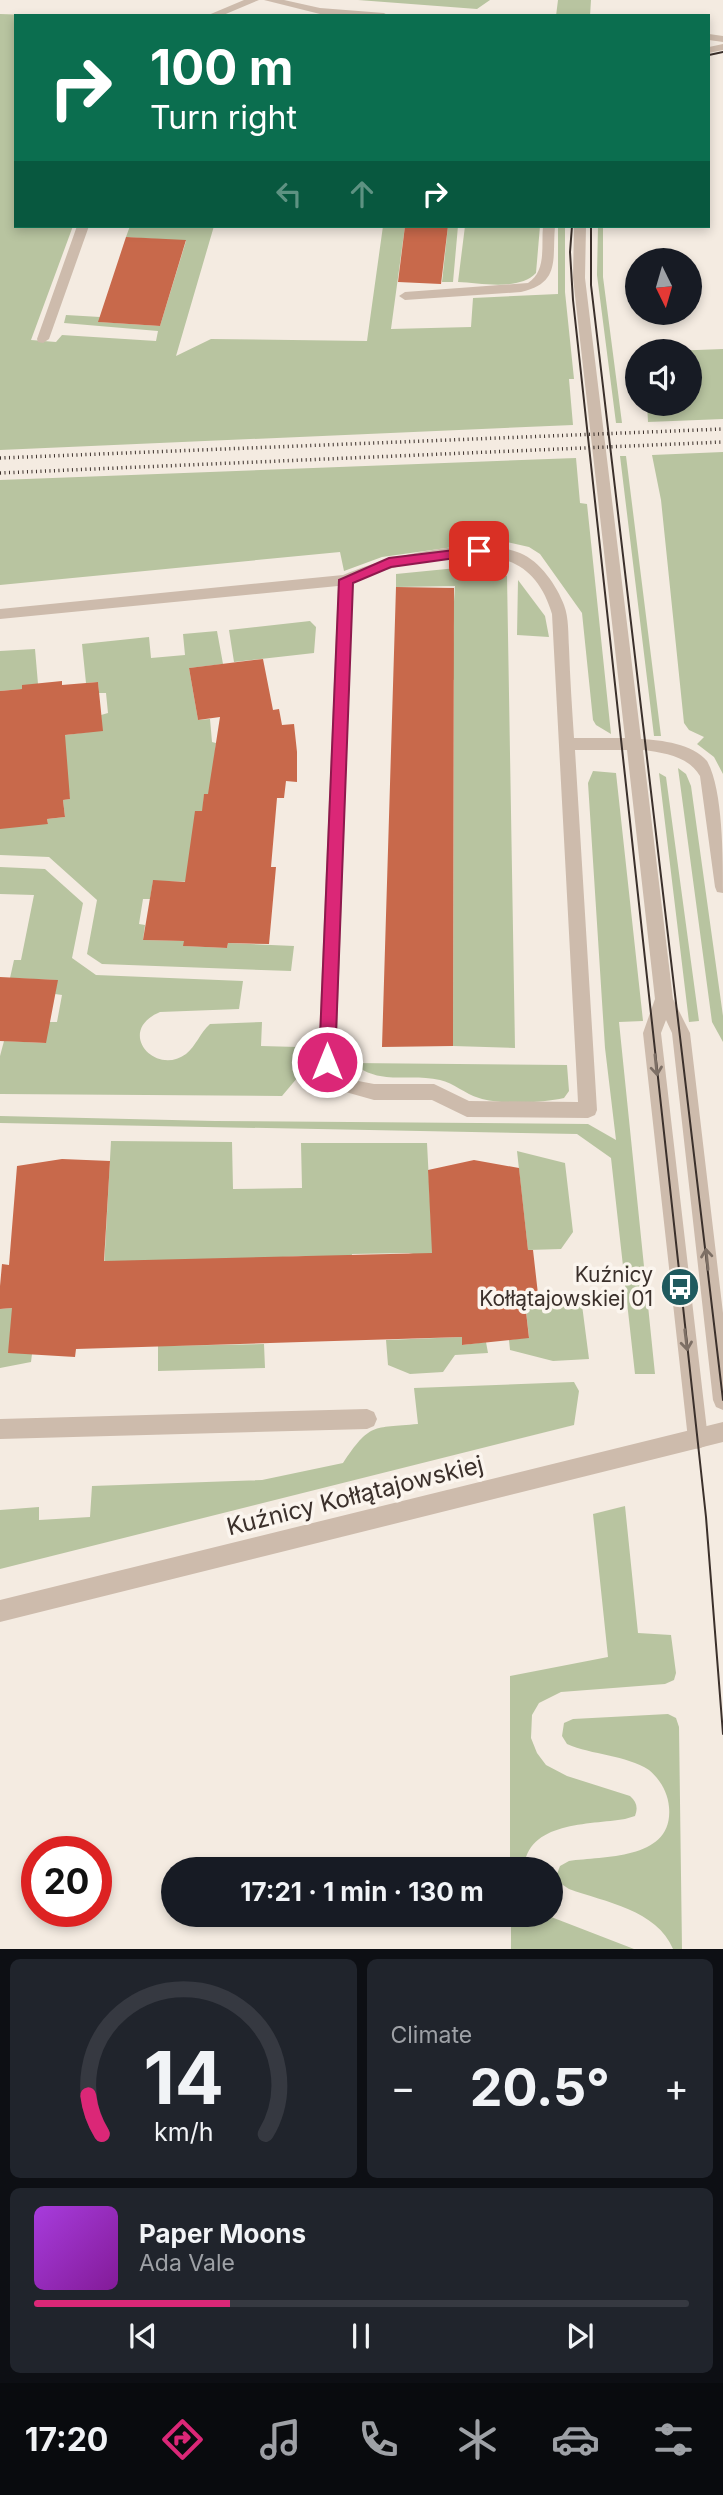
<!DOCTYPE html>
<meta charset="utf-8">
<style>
:root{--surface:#171b24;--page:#20242c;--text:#f1f3f6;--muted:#9ea1a6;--line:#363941;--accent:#db2777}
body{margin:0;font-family:Inter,sans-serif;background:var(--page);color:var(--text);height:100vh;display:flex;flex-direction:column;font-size:26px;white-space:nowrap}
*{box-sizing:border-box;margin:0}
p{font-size:23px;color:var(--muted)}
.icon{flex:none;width:38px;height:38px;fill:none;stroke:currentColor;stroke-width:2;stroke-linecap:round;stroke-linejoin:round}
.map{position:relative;height:1949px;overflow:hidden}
.side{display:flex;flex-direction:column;gap:10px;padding:10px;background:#0d0f14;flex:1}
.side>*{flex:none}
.hud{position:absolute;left:14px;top:14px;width:696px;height:214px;border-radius:0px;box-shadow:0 4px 10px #0003;background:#0b6e4f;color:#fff;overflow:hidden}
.needle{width:46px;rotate:175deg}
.tools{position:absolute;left:625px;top:248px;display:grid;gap:14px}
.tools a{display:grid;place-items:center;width:77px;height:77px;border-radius:50%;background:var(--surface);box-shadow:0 4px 10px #0003;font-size:35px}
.speed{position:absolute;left:21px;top:1836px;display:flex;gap:14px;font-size:35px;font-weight:700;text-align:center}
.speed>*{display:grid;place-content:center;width:91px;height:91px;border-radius:50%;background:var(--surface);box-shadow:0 4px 10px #0003;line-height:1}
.speed .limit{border:10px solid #d22;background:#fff;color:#111}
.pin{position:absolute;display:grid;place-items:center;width:60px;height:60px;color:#fff;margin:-30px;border-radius:14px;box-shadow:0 4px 10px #0006}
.me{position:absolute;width:77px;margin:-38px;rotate:0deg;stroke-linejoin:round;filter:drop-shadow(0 0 5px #0008)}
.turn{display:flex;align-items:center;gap:24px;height:147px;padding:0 21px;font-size:32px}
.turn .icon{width:91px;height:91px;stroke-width:2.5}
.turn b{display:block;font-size:49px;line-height:60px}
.lanes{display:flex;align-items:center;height:66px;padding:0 21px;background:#0003;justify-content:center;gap:35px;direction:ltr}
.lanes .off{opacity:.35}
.big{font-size:52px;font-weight:700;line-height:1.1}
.side .tile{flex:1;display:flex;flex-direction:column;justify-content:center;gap:10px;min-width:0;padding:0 24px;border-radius:10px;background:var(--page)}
.side .dial{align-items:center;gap:0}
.dial svg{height:182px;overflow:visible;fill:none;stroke:var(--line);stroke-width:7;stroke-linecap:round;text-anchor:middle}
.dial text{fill:var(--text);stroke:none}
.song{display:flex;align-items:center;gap:21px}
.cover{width:84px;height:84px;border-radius:10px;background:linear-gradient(135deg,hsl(280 70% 55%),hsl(290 70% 35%))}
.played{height:7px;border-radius:4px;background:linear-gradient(90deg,var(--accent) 30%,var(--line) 30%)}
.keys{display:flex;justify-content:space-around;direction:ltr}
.heat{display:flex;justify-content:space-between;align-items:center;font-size:38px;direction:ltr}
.side .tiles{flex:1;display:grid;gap:10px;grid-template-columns:1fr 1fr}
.tile:last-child{grid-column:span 2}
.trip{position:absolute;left:161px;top:1857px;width:402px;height:70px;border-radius:35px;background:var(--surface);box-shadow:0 4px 10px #0003;font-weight:700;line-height:70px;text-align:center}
.tab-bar{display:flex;height:112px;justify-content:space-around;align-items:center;background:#090b0e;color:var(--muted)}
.tab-bar .icon{width:49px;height:49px}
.tab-bar .current{color:var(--accent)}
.tab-bar b{font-size:32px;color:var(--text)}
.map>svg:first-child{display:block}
.green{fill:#b8c4a0}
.building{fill:#c8694b}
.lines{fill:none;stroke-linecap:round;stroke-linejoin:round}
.service{fill:#cdbbac;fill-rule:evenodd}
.minor{fill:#cdbbac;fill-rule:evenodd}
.tertiary{fill:#cdbbac;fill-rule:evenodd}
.tram{stroke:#3b302b;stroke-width:2}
.rail{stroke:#3b302b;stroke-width:3.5;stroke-dasharray:1 3.5;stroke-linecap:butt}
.oneway{stroke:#7d6f65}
.route{fill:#db2777;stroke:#8e194d;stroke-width:2}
.labels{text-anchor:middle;stroke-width:7;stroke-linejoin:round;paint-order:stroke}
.poi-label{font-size:21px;fill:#3b302b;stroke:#fbf5ee;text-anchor:end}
.near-street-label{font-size:24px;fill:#3b302b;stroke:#fbf5ee}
</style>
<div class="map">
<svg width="723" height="1949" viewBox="0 0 723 1949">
<rect width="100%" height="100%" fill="#f4ebe1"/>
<path class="green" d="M358 0H490L477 9Z
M558 0H591L590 16H556Z
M0 14 63 16H16V226H73L31 340 56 342 62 335 156 341 158 331 64 323 66 315 100 317 99 322 160 326 186 241 126 237 130 226H214L176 356 211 339 367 341 383 226H405L391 329 471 327 473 298 558 294V226H565V292L574 379H569L573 425 0 450Z
M448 226H458L453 282H442Z
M465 226H540L536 273C519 291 481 283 458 282Z
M598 226H603V277L622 423H616L597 275Z
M723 349V419L648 422 647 404H690V352H645Z
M723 452V774L714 757 697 744 704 737 689 730 684 723 661 500 652 455Z
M620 456H626L661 736H654Z
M576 458 580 503 587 504 611 734 596 725 593 720 582 613 540 554 529 547 507 542H489L382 557 344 571 340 552 0 585V480Z
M487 565 507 576 515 1048 453 1046 454 680 451 679 454 627 451 601H454L455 586 396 587V574Z
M518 580 545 616 549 637 517 635Z
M310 621 316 627 314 653 234 662 229 630Z
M217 631 223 664 189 668 198 720 210 719 212 742 216 743 211 794 204 795 198 882 153 881 150 899H143L139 924 145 925 143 940 184 941V946L227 948 228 943 294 946 291 971 102 964 87 954 97 900 49 857 0 855V824H48L47 819 65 817 63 800 70 799 59 736 102 730 101 715 108 713 106 693H99L98 682 86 683 82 644 149 637 151 658 185 655 183 634Z
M35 649 38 684 22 686V689L0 691V651Z
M678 768 686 774 691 786 723 1016V1042L712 1022Z
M593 771 616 773 643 1021 619 1022 655 1374H635L611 1158 577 1134 0 1123V1116L215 1121 588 1124 616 1140 605 1048 588 783Z
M659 773 666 777 699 1021 689 1022Z
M0 867 45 869 83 903 72 958 96 975 243 981 239 1009 160 1012C115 1031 155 1077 186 1054 196 1046 200 1033 210 1024L262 1022 261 1046 298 1047V1077L282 1096 0 1094V1056L4 1041 45 1043 49 1022H57L62 995 55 994 57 980 10 978 14 960H21L34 895 0 894Z
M353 1063 567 1065 569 1091 564 1098C543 1103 500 1105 479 1098 465 1094 454 1083 440 1080 409 1073 379 1086 353 1063Z
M111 1141 232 1142 233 1189 302 1188 301 1143H427L433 1259 409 1253 352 1254 351 1262 299 1256 104 1268Z
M517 1151 565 1163 573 1232 561 1249 528 1250Z
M565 1292 582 1305 589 1359 553 1361 510 1350 509 1340 529 1337 524 1294Z
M12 1308 32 1354 31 1362 0 1368V1309Z
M462 1337 463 1345 486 1342 488 1353 455 1355 443 1372 410 1374 388 1365 386 1340Z
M264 1344 265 1368 158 1371V1346Z
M574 1382 579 1391 574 1425 0 1569V1510L39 1507V1520L90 1517 92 1486 262 1480 343 1463C370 1423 372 1428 418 1424L414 1388Z
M625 1506 638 1633 671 1635 676 1673 674 1680 665 1684 561 1692 539 1703 532 1715 531 1738 537 1753 546 1765 567 1776 630 1796C637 1802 638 1808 635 1816L625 1819C589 1825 527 1821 524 1869H510V1676L608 1657 593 1514Z
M668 1714 676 1718 679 1727 682 1949H673C657 1910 605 1902 569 1889L560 1883 557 1874 560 1866 569 1861C605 1856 674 1860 669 1807 668 1793 660 1779 649 1770 626 1755 592 1755 567 1744L562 1736 564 1723 573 1719Z
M511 1915H546L634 1949H511Z"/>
<path class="building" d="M405 226H448L441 284 398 282Z
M126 237 186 240 160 326 98 322Z
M396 587 454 588 453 1046 382 1047Z
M263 659 273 710 279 709 282 725 294 724 297 752V782L286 781 284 798H277L271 867H276L269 944 228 943 227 948 183 946 184 941 143 940 153 880 185 882 195 811H202L204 794H208L220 717 198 720 189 668Z
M62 681V685L98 682 103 731 65 735 70 799 63 800 65 817 47 819 48 824 0 829V691L22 689V685Z
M0 977 58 980 46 1043 0 1041Z
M62 1159 110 1161 104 1261 432 1253 428 1170 474 1160 519 1168 528 1250H533L538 1294H524L529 1338 462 1345V1337L76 1349 75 1357 8 1353 12 1308 0 1309V1286L2 1264 9 1265 17 1166Z"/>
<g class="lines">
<path class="service" d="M244 0H259L221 16H206Z
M723 44V50L709 53V47Z
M77 226H89L49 339 43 343 38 342 37 339Z
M543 226H555C552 259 561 283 521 292L405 300 399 296 405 292 528 283C547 271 541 245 543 226Z
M574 226H586L585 278 641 739C661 740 693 744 707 761 723 789 723 858 723 893L717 892 715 887 700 776C688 756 665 753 643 750L673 999 690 1033 723 1313V1410L716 1407 713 1400 672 1033 666 1020 661 1033 708 1439 705 1446 698 1449 691 1446 688 1439 643 1033 655 999 627 750H575L597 1110 595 1115 588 1118 467 1117 432 1100H374L342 1091 330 1083 318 1062 338 586 0 619V609L343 575C386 556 475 535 520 553 540 561 557 586 564 605 569 618 568 634 569 648 570 678 572 708 574 738H625L573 278ZM487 557C522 559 542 580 552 614L578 1102 469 1101 434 1084H374L353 1080 342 1073 336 1061 353 582C396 563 440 557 487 557Z
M367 1409 374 1412 377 1419 374 1426 367 1429 0 1439V1419Z"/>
<path class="minor" d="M264 0H284L320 8 384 13 389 16 320 14Z
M709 34 723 36V42L709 40Z"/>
<path class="tertiary" d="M723 1422V1442L0 1622V1600Z"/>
<path class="tram" d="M709 55 723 52
M572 226 570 252 573 300 706 1517 723 1734
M591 226V285L723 1400"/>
<path class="rail" d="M0 458 723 429
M0 473 723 442"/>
</g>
<defs><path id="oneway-shaft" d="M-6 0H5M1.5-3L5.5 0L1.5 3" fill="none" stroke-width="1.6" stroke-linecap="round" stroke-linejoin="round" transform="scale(1.75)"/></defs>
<g class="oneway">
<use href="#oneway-shaft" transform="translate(656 1065) rotate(84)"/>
<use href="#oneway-shaft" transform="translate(707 1259) rotate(-96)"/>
<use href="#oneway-shaft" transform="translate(686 1340) rotate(83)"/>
</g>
<path class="route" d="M479 547 486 551 484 554 391 567 353 583 335 1062 333 1067H321L319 1062 339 580 389 558Z"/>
<defs>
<g id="bus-disc" transform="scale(2.0125)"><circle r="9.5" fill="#1f5a5e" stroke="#fbf5ee"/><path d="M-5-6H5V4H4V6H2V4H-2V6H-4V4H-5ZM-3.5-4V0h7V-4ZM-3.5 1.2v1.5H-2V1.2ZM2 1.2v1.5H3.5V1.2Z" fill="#fff"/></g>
</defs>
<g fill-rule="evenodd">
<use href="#bus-disc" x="680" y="1287"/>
</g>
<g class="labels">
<g class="poi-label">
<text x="653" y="1282">Kuźnicy<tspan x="653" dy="24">Kołłątajowskiej 01</tspan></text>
</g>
<g class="near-street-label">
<text transform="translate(355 1496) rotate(-14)" y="8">Kuźnicy Kołłątajowskiej</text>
</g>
</g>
</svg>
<div class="tools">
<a><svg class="needle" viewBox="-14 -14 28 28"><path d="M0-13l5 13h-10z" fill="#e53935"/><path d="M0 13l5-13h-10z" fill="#9ea1a6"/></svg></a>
<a><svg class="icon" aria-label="sound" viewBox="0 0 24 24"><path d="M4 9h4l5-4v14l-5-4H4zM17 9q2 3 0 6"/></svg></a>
</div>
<div class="speed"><div class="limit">20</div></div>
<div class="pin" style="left:479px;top:551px;background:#d93025"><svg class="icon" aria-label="arrive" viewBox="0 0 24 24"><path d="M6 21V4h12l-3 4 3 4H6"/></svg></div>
<svg class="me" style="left:327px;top:1062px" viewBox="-20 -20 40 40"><circle r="17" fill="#db2777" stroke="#fff" stroke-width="3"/><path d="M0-11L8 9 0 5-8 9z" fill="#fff"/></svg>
<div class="trip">17:21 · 1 min · 130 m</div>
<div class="hud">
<div class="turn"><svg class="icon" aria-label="right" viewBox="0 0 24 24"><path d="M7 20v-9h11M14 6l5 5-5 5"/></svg><div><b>100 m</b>Turn right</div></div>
<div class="lanes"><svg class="icon off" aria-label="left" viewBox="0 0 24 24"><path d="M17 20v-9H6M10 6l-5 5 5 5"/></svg><svg class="icon off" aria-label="ahead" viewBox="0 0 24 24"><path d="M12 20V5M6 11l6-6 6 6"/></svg><svg class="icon" aria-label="right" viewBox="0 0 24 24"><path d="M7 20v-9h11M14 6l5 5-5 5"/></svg></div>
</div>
</div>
<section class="side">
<div class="tiles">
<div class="tile dial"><svg viewBox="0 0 100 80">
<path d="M14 69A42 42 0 1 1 86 69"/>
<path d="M14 69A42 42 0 0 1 8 52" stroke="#db2777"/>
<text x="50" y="56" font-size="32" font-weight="700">14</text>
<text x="50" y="72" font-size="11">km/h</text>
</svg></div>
<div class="tile"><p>Climate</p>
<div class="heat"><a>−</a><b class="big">20.5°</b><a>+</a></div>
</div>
<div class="tile">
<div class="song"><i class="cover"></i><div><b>Paper Moons</b><p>Ada Vale</p></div></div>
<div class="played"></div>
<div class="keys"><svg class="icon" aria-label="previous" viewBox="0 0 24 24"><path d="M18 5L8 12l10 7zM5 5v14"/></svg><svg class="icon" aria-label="pause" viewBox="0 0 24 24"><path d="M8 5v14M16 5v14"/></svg><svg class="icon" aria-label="next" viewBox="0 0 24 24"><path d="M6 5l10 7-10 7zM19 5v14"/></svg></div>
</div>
</div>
</section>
<nav class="tab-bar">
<b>17:20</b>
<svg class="icon current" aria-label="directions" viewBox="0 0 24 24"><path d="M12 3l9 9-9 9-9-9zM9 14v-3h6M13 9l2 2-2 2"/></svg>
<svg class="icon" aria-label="music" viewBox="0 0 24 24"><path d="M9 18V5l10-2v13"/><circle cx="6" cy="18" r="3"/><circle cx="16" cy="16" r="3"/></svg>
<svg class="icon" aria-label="phone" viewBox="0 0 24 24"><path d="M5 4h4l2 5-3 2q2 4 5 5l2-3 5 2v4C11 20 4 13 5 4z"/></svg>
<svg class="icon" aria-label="climate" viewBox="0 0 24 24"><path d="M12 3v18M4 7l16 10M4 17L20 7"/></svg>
<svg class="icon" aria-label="car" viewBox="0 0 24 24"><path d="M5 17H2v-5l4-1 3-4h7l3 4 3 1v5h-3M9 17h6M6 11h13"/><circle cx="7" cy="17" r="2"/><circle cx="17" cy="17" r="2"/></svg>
<svg class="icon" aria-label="filters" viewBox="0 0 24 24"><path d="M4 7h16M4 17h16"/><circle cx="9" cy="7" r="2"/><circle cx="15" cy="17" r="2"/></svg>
</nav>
